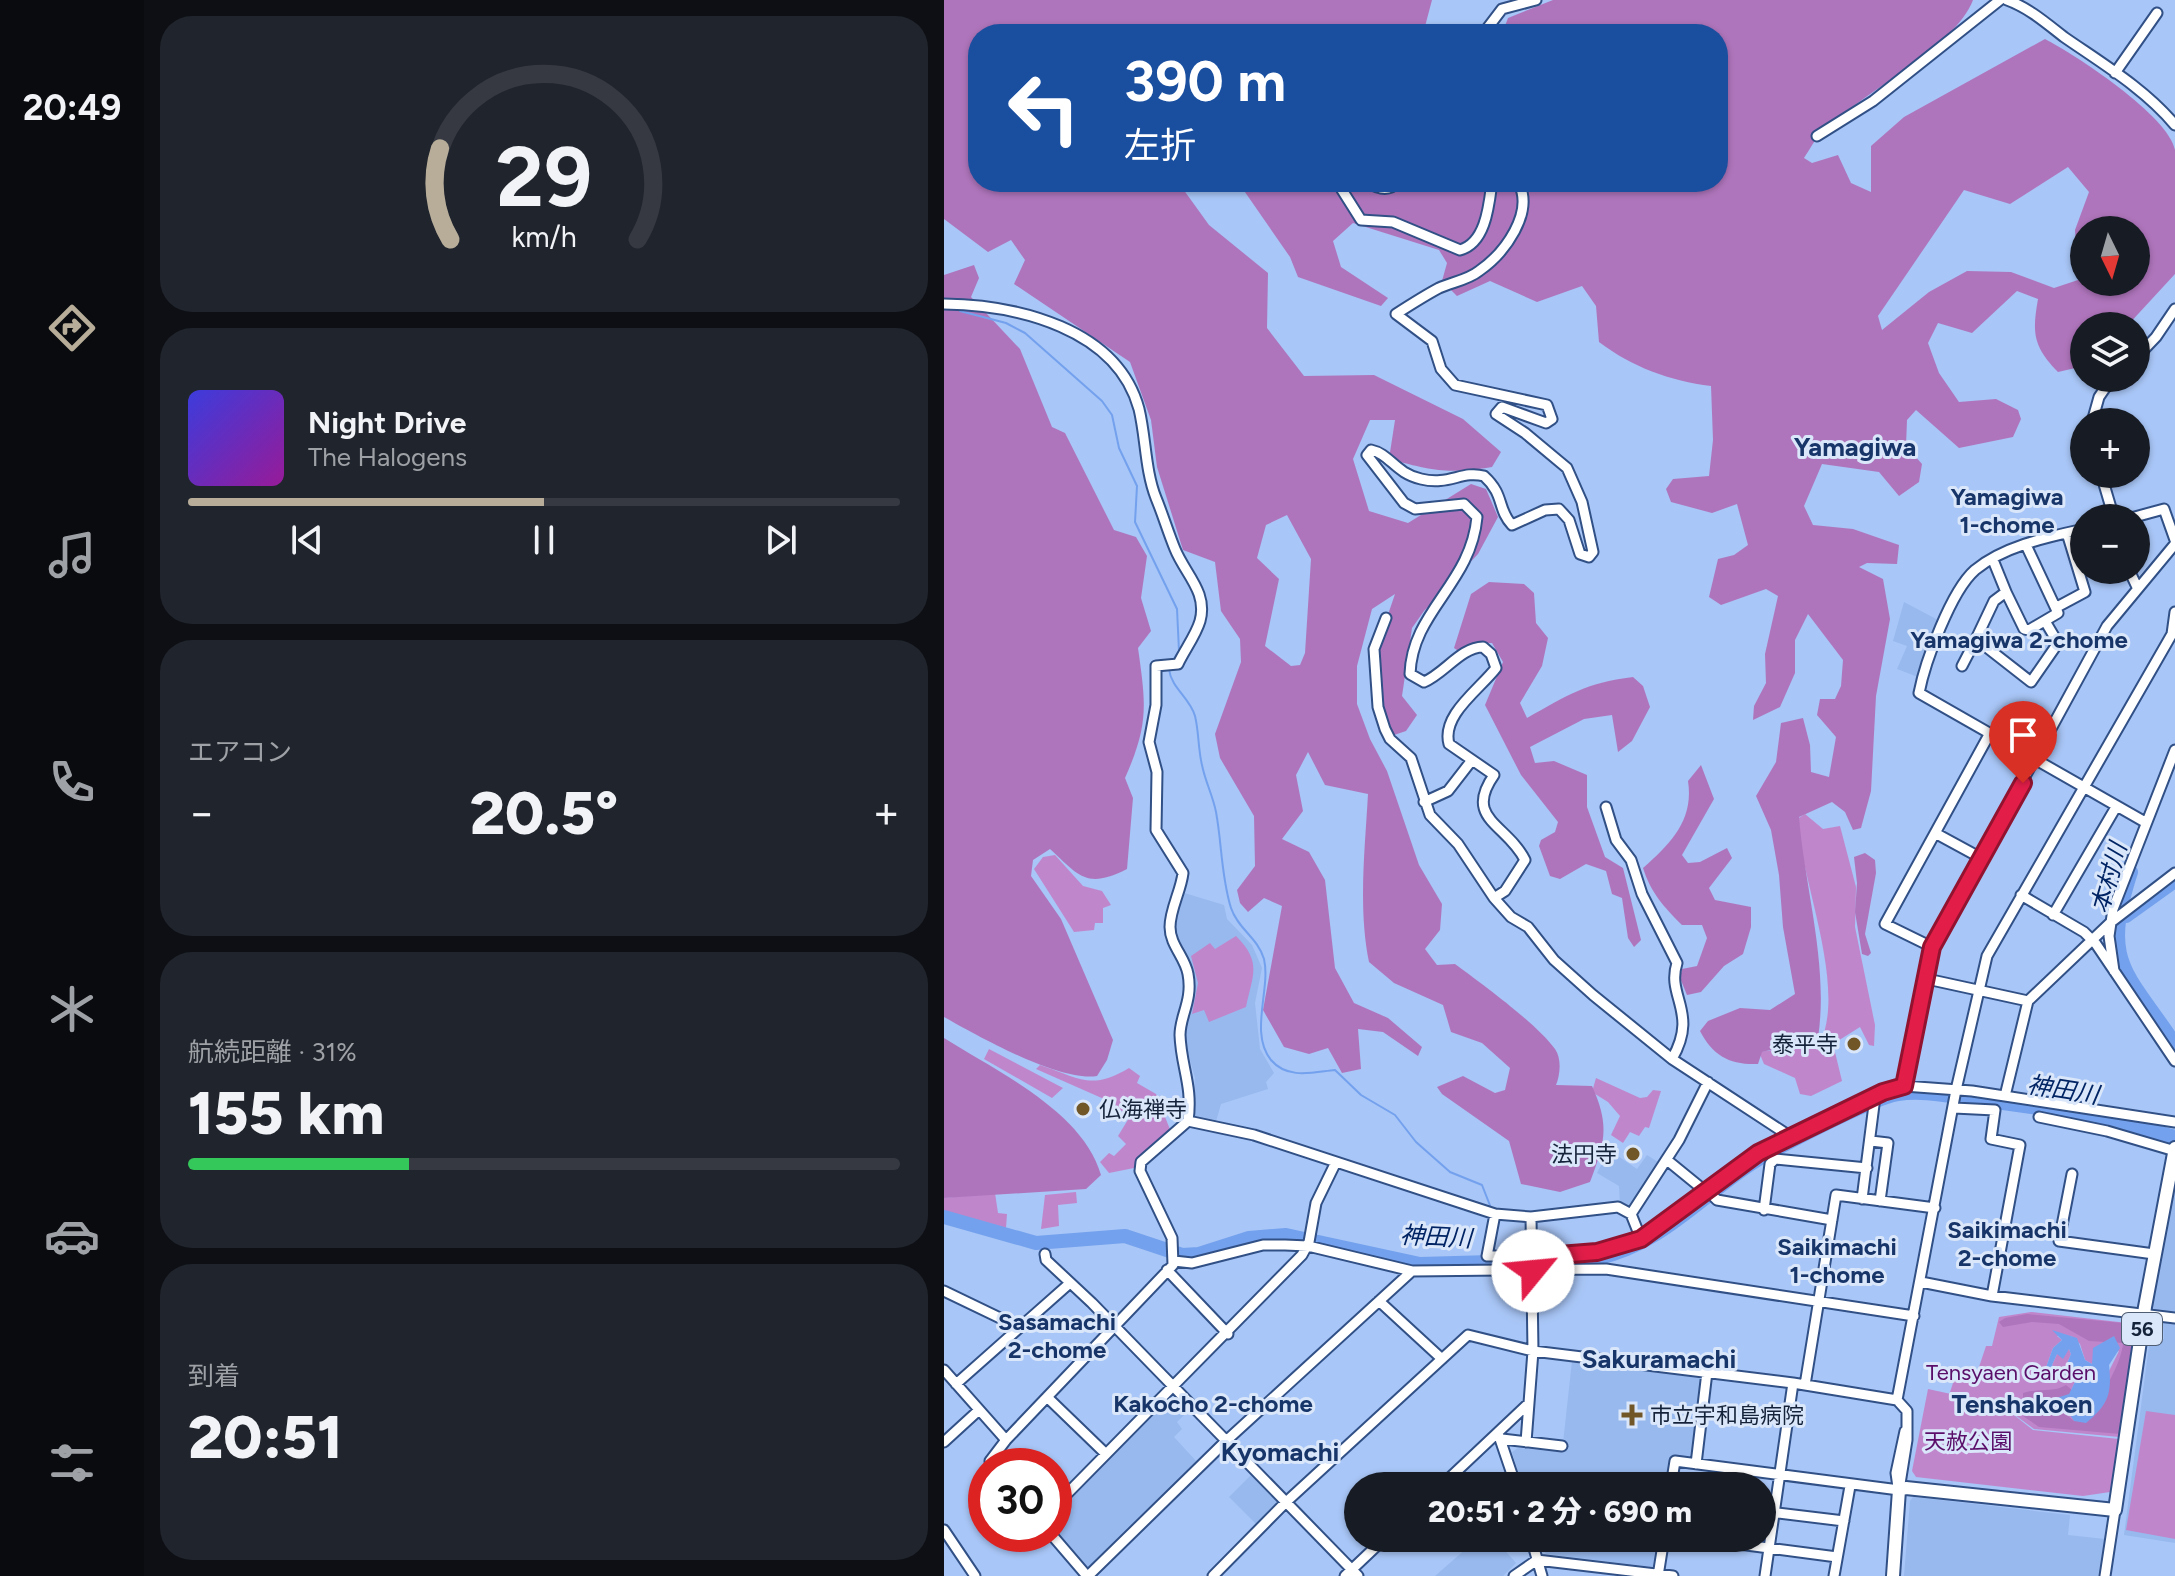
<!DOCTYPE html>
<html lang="ja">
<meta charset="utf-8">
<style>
:root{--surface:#171b24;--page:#20242c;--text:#f1f3f6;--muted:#9ea1a6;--line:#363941;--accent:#b7ad99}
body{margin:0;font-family:Figtree,"Noto Sans JP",sans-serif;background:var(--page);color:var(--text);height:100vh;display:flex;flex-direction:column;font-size:30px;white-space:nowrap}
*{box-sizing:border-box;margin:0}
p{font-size:26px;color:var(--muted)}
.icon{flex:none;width:44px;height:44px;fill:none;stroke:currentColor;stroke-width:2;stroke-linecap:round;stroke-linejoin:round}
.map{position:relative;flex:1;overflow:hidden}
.sheet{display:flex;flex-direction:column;gap:16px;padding:16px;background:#0d0f14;width:800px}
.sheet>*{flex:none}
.banner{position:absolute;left:24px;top:24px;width:760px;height:168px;border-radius:32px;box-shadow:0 2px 6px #0004;background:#1a4fa0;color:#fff;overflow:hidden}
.needle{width:52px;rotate:175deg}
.fabs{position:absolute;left:1126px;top:216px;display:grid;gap:16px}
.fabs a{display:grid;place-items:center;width:80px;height:80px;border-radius:50%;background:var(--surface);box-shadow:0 2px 6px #0004;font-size:40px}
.speed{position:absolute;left:24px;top:1448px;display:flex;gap:16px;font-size:40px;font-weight:700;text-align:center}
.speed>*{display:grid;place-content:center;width:104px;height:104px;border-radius:50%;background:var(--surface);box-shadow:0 2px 6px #0004;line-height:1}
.speed .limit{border:12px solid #d22;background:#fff;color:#111}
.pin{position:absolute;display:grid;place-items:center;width:68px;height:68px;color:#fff;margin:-82px -34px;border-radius:50% 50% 50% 0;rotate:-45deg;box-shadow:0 0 8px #0007}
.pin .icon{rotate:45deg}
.me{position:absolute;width:88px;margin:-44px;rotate:62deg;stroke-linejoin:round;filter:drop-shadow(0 0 6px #0008)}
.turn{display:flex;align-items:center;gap:28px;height:168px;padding:0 24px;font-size:36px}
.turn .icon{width:104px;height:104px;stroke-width:2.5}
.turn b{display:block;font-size:56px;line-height:68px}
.big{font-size:60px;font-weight:800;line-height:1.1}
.sheet .card{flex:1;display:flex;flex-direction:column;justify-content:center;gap:12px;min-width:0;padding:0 28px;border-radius:32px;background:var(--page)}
.sheet .dial{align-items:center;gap:0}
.dial svg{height:208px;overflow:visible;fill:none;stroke:var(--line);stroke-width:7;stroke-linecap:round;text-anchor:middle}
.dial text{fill:var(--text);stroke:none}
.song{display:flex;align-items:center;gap:24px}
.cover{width:96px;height:96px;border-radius:12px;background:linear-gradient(135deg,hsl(240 70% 55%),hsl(300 70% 35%))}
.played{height:8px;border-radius:4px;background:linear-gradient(90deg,var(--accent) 50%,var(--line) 50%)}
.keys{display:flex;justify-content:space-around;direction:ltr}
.heat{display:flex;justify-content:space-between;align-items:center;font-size:44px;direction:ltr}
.charge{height:12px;border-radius:6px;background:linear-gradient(90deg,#34c759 31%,var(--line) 0)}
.trip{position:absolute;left:400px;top:1472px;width:432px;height:80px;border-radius:40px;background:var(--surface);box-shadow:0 2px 6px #0004;font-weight:800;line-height:80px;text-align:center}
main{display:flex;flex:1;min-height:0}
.dock{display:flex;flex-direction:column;width:144px;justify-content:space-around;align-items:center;background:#090b0e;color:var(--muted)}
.dock .icon{width:56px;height:56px}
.dock .selected{color:var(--accent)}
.dock b{font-size:36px;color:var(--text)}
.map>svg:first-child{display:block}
.built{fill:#98b9ee}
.green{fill:#c086cc;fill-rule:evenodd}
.forest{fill:#af75bc;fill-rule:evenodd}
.water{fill:#74a1ed}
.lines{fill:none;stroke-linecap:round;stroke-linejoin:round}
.stream{stroke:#74a1ed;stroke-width:2}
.river{stroke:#74a1ed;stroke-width:14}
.minor-casing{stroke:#315086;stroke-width:13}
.highway-casing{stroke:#315086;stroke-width:16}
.minor{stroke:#fff;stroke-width:9}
.highway{stroke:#fff;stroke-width:12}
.route-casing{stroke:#92132f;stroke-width:20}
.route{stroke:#e11d48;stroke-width:14}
.poi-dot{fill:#715728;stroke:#dae6f9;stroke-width:3}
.labels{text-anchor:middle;stroke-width:6;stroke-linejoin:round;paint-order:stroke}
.shield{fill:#dae6f9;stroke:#505e73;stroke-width:2}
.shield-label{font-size:20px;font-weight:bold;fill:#15233a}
.poi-label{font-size:22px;fill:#15233a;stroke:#dae6f9;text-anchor:end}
.park-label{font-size:22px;fill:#5a0e69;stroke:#dae6f9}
.neighbourhood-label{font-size:24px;font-weight:bold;fill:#173568;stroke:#dae6f9}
.water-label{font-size:24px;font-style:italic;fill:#002464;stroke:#dae6f9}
.quarter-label{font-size:26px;font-weight:bold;fill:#173568;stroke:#dae6f9}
</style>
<main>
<nav class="dock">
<b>20:49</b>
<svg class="icon selected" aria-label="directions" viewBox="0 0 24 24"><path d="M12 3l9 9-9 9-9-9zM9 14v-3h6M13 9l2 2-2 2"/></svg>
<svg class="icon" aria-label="music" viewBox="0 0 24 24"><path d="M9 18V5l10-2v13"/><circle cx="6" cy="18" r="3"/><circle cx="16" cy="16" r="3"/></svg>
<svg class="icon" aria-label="phone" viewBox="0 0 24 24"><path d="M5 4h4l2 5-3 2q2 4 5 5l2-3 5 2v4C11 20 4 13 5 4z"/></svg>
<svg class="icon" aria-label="climate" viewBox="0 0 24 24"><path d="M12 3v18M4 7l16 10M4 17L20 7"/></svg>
<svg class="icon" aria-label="car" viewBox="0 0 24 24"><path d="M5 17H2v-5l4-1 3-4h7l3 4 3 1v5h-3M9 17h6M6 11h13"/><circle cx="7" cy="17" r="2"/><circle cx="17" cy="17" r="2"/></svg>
<svg class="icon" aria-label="filters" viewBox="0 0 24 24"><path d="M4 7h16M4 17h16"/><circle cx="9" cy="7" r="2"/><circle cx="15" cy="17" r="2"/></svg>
</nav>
<section class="sheet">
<div class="card dial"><svg viewBox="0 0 100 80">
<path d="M14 69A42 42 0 1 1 86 69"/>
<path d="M14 69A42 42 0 0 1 10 34" stroke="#b7ad99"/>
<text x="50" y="56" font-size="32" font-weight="700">29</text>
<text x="50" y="72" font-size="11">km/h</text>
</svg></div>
<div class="card">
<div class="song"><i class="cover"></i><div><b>Night Drive</b><p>The Halogens</p></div></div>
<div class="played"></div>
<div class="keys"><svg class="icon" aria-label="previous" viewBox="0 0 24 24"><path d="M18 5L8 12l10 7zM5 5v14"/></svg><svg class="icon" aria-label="pause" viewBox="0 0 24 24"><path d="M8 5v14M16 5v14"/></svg><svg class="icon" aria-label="next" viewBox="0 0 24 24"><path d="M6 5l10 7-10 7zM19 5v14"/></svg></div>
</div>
<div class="card"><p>エアコン</p>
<div class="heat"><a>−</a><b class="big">20.5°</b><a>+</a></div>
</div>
<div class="card"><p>航続距離 · 31%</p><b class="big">155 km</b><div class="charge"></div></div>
<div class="card"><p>到着</p><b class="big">20:51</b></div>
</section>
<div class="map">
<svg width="1231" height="1576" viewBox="0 0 1231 1576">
<rect width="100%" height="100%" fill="#a8c6f7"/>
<path class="built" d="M960 602 996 621 974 677 953 669 963 646 949 641Z
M237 892 280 905 283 919 308 945 318 968 311 1003 316 1049 330 1073 322 1082 324 1089 277 1104 271 1125 248 1115 251 1078 239 1035 248 1006 250 982 228 926Z
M665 1150 693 1169 703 1155 717 1164 689 1209 676 1205 675 1186 653 1173Z
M1231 1184V1314L1211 1311 1208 1305Z
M1219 1323H1231V1543L1180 1535 1206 1338 1220 1339Z
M628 1361 756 1378 749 1455 743 1458 726 1457 721 1486H578L568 1452 574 1448 618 1452Z
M232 1397 245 1410 233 1422 238 1429 230 1437 254 1463 144 1569 110 1532V1510L222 1398Z
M308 1474 337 1503 313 1525 285 1497Z
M969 1497 1126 1515 1124 1535 1161 1539 1154 1576H960L966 1501Z
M521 1538H550L572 1563 559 1576H491L523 1548 518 1541Z
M594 1538H713L709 1567 602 1554Z"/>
<path class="green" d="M861 814 879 829 896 826 912 887 911 927 931 1025 930 1046 925 1045 916 1027 889 1044 898 1081 867 1096 856 1094 851 1078 820 1064 815 1052 876 1043C903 987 857 880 853 819Z
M111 855 139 886 158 891 167 905 159 908V923H151L150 930 130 932 90 869 99 857Z
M292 936C318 962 309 974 302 1007L265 1022 260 1010 248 1014 254 983 247 956 266 943 271 949Z
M45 1049 119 1088 108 1098 40 1059Z
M96 1065C135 1078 147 1091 185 1068L196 1076 193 1083 212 1094 227 1132 190 1168 165 1173 156 1162 165 1153 170 1156 182 1144 174 1136 185 1118 169 1103 92 1069Z
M652 1078 696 1098 703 1097 709 1090 717 1091 705 1128 701 1127 695 1136 686 1132 679 1143 667 1135 676 1116 664 1102 648 1092Z
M132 1192 133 1203 114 1205 115 1226 97 1229 101 1195Z
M51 1193 54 1213 63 1214 62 1228 0 1213V1198Z
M1087 1312 1192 1324 1175 1437 1090 1429 1056 1404 1089 1430 1175 1439 1166 1492 1139 1496 972 1477 968 1471 984 1389 1044 1402 1006 1392 1012 1374 1031 1379 1042 1346H1048L1055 1317ZM1118 1334 1129 1337 1136 1344 1141 1360 1148 1364 1151 1359 1175 1351 1165 1371 1124 1410 1119 1407 1131 1382 1122 1366 1127 1354 1125 1349 1113 1354 1108 1365 1113 1373H1100L1109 1348 1118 1340 1113 1336Z
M1202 1411 1231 1415V1539L1182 1530Z"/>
<path class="forest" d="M0 0H488L479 34H34V182H234L265 225 324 273 323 328 360 376 430 375 519 419 557 452 548 467C502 474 490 471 445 459L451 420H426L409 459 425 511 464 523 527 484 542 489 554 517 534 554 480 611 468 628 458 696 473 715 462 731 450 735 438 709 433 647 451 594 428 609 413 666V704L426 739 443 771 475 865 498 904 496 930 481 949 493 965 511 964C538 984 592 1023 611 1049 618 1059 616 1075 612 1085L648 1086C666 1126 661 1142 646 1182L616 1192 577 1184 565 1141 498 1094 493 1087 519 1076 551 1093 561 1090 566 1068 538 1043 507 1032 499 1005 450 983 425 962C414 908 421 849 424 794L381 785 364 752 352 775 359 811 338 839 365 852 381 880 391 968 410 1003 444 1018 478 1047 474 1056 439 1032 414 1029 417 1069 398 1073 384 1048 365 1054 340 1047 319 1010 338 906 320 898 304 912 296 903 293 890 311 866 310 816 276 758 271 734 297 662 296 639 277 611 271 562 239 550 213 467 207 420 186 362 70 284 81 260 67 240 44 252 0 219ZM343 515 367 559 361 653 356 665 347 666 321 646 335 579 313 558 322 525Z
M609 0H1029C1011 48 913 96 878 132 871 139 866 149 860 158L868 163 894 155 907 183 927 192V146L960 117 1101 39C1132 55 1225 116 1231 150 1231 185 1231 238 1231 274L1183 326H1140V366L1114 372C1089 346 1088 333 1094 299L1073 291 1028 333 994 323 984 343 995 373 1015 402 1052 399 1074 410 1077 419 1069 437 1015 448 972 410 963 420 962 446 978 464 975 482 955 496 935 472 878 464 860 506 869 525 909 529 955 545 953 564 923 563 915 567 939 579 946 619 932 696 927 791 917 828 909 830 901 812 888 802 855 817C861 890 885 965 874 1038L818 1052 814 1064C786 1065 769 1056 756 1031L764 1021 796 1008 826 1010 851 994 839 927 835 875 827 830 812 796 832 762 837 723 859 718 866 745 867 772 885 777 892 737 873 715 876 699H891L897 686 899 660 864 614 851 640V673L836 707 809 720 810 706 822 683 821 654 834 596 822 589 777 605 765 597 774 559 790 555 804 545 793 504 768 513 727 502 722 489 729 479 765 476 769 440 767 386C726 381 688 367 655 342L652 306 638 286 593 302 546 281 513 296 498 281 503 263 495 250 409 223 389 241 397 267 444 298 437 306 354 277 346 257 294 182H774V34H558L564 18ZM1124 167 1145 192 1131 230 1134 280 1110 288 1067 272 1023 271 985 292 938 330 934 316 1020 190 1066 204ZM1140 230H1192V282H1140Z
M30 265 35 278 27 297 76 349 108 427 121 433 170 530 192 537 203 556 197 598 207 631 194 648C202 705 205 724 181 778L189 798 183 869C143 889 136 877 106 849L89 860 87 876 117 919 169 1040 163 1060 153 1076C115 1082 34 1036 0 1017V275Z
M545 582 580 584 590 593 592 623 604 638 598 666 576 703 583 718C624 695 641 683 689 677L699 686 706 707 688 741 674 752 668 715 640 719 586 747 591 763 610 761 643 775V807L661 857 679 868 697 940 690 947 684 938 678 898 668 894 662 871 642 864 616 879 606 876 595 846 597 840 611 832 614 822 577 775 541 705 559 662 548 643H528L516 652 510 648 527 594Z
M757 765 770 799 738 855 744 863 756 862 783 848 788 858 765 888 771 900 807 907V927L799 954 780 966 757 992 743 995 736 978 738 969 753 966 763 938 758 925H738C720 907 707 893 699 868 727 843 750 820 744 781Z
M921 853 931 860 932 873 921 934 927 953 924 956 918 954 911 912 913 883 910 857Z
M0 1038C52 1071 139 1111 157 1175L142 1189 0 1198Z
M1083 1314 1190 1324 1176 1434 1095 1427 1079 1416V1393C1094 1388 1109 1393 1122 1385L1129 1391 1119 1412 1130 1421C1151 1414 1178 1363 1179 1343L1145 1341 1115 1324 1088 1322 1059 1327 1055 1322 1061 1318Z"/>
<path class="water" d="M1179 1118 1231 1130V1147L1176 1130Z
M1108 1330 1133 1338 1141 1360 1148 1364 1149 1348 1170 1336 1176 1348 1165 1365C1168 1392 1165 1405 1142 1423L1130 1421 1123 1410 1107 1404 1106 1400 1125 1394 1131 1382 1122 1366 1127 1354 1125 1349 1119 1359 1113 1354 1108 1365 1114 1378 1103 1379 1100 1373 1109 1348 1118 1340Z"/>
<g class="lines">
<path class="stream" d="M1157 68 1178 83
M16 311 62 323 81 333 158 401 168 415 175 448 193 486 191 522 233 609 235 651 229 660
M225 669C227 688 246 698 251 716 255 732 254 749 258 765 261 781 269 796 272 812 278 844 277 876 287 908 294 929 314 938 320 959 327 989 305 1033 327 1060 344 1080 370 1072 391 1070L417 1095 451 1115 472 1142 506 1172 538 1185 547 1208"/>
<path class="river" d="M1187 872C1157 964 1182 970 1231 1044
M1182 916 1231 881
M0 1217 92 1243 181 1236 238 1255 255 1254 305 1238 342 1235 476 1264 652 1259C716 1244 749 1204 801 1168 825 1151 928 1098 954 1094 978 1090 1004 1096 1027 1099 1096 1107 1164 1118 1231 1137"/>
<g class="minor-casing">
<path id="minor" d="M1063 0C1085 8 1102 23 1120 37 1159 64 1201 89 1231 125
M539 34 558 9 592 0
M1171 73 1213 13
M873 136 929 101 1056 0
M393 182 417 220 449 222 516 250C542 243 545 205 548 182
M423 182C434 189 445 192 454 182
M0 304C73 305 173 328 195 409 202 438 201 470 212 498 219 515 224 532 231 549 241 574 264 592 256 621 252 635 240 651 234 664L212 666V705L205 742 213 772 212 830 239 873C237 891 226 909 226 927 226 945 241 957 244 974 249 1001 236 1015 236 1035 237 1067 249 1085 244 1121L197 1162 196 1171 228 1238 229 1265 62 1440 46 1461 47 1466
M1192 358 1212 337 1231 309
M1148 422 1155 397 1168 378
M1157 474 1170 518
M1187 518 1220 509 1231 540
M1140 529C1104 537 1060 546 1031 570 1007 591 981 662 975 693L1201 822
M1049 560 1062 592 1050 601 1032 639 1087 682 1114 643 1101 621
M1185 570 1193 587
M1062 592 1080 629 1085 630 1114 613 1082 545
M1113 607 1141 592 1123 533
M442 618 430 649 434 707 441 729 446 739 467 758 486 815 514 844 550 898 567 917 584 927 610 960 649 995 728 1059 847 1137
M1018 666 1032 639
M480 802 504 791 528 760
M662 807 672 840 687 860 698 894 733 963C722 997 755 1012 728 1059
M991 833 1037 858
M1077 895 1140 932 1152 944 1231 1061
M550 898 561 891 581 860C563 824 519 819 550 775L505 744C497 715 536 689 552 668L547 654 539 647C517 647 500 674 480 682L466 674C468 611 527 584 533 517L520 504 471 509 460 503 423 455 427 450C446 454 451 473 477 479 505 486 518 470 540 476 561 495 553 509 568 525L601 510 615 509 625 520 636 554 645 557 649 552 638 502 623 468 581 433 552 414 558 407 602 423 608 419 603 405 511 385 497 369 488 341 452 314C466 305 480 296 495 288 508 282 524 280 535 271 561 253 591 212 574 182
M1109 915 1172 807
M988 947 941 924 1046 733
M1170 971 1165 936 1169 909 1231 750
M983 979 1084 1001
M960 1086 988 947 1163 626 1231 544
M1061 1096 1084 1001 1166 923 1231 873
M1010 1108 1051 1110 1047 1139 1076 1145 1048 1296
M1095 1117 1163 1131 1231 1151
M244 1121 310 1135 551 1214 587 1217 674 1207 687 1214 735 1140 764 1082
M927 1141 944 1143 936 1201
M723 1160 761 1191
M1128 1174 1115 1241 1210 1254
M763 1190 773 1200 888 1220
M918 1199 931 1097
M820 1210 826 1164 831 1159 923 1168
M551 1214 543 1256H625L697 1239 814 1153 939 1092 960 1086 1028 1091 1231 1122
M687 1214 697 1239
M101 1254 102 1260 148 1303 414 1576
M230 1261 248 1263 319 1245H341L364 1246 468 1271 662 1269 970 1316
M223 1270 284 1334
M977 1282 1048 1296 1231 1318
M0 1291 56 1318 70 1329
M435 1301 498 1359
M0 1370 62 1440
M12 1384 126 1283
M861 1385 892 1195 991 1208
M103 1397 162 1454
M555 1436 572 1486
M558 1439 618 1446
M0 1442 35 1410
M582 1442 589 1351 587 1217
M752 1464 763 1372
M497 1486 584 1404
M727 1486 731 1461 955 1490
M954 1487 952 1473 961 1431
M955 1490 963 1440V1411L953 1400 1012 1090 1043 956 1228 634 1231 612
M110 1507 358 1255 365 1242 372 1203 392 1162
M818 1511 900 1521
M0 1530 31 1576
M107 1534 143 1576
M587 1538 598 1576
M749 1538 893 1557
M144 1576 282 1441 468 1271
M269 1576 341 1503 524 1335 589 1351 849 1383 953 1400
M401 1576 441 1538
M570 1576 593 1560 729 1576
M714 1576 720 1538
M821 1576 849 1383
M890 1576 906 1486
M1161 1576 1171 1510"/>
</g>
<g class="highway-casing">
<path id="highway" d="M949 1576 955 1490 962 1488 1171 1510 1201 1307 1231 1148"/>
</g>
<use href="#minor" class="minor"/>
<use href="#highway" class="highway"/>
</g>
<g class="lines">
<g class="route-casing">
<path id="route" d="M589 1271 590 1257 653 1252 697 1239 814 1153 939 1092 960 1086 988 947 1079 783"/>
</g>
<use href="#route" class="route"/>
</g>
<g class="poi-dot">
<circle cx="910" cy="1044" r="8"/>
<circle cx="139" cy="1109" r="8"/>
<circle cx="689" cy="1154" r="8"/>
<path d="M684 1403h8v8h8v8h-8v8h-8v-8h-8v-8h8z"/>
</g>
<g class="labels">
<rect class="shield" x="1178" y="1313" width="40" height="32" rx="6"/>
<g class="shield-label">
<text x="1198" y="1336">56</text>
</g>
<g class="poi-label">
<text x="894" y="1052">泰平寺</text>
<text x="155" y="1117" text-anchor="start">仏海禅寺</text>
<text x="673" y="1162">法円寺</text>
<text x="706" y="1423" text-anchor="start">市立宇和島病院</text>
</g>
<g class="park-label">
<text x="1067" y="1380">Tensyaen Garden</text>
<text x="1024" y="1449">天赦公園</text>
</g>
<g class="neighbourhood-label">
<text x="1063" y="505">Yamagiwa<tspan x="1063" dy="28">1-chome</tspan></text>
<text x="1075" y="648">Yamagiwa 2-chome</text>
<text x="1063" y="1238">Saikimachi<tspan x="1063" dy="28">2-chome</tspan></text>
<text x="893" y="1255">Saikimachi<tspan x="893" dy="28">1-chome</tspan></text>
<text x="113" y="1330">Sasamachi<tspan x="113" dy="28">2-chome</tspan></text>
<text x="269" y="1412">Kakocho 2-chome</text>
</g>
<g class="water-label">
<text transform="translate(1165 878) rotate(-74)" y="8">本村川</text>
<text transform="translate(1119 1090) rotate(9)" y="8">神田川</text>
<text transform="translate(492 1237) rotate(3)" y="8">神田川</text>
</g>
<g class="quarter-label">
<text x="911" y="456">Yamagiwa</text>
<text x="715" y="1368">Sakuramachi</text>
<text x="1078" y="1413">Tenshakoen</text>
<text x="336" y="1461">Kyomachi</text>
</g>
</g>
</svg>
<div class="fabs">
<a><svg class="needle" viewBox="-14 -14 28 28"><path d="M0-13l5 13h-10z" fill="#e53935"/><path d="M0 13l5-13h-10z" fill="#9ea1a6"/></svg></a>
<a><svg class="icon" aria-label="layers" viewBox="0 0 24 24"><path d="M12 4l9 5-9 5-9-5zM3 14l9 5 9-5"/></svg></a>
<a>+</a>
<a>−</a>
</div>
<div class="speed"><div class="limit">30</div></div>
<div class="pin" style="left:1079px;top:783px;background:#d93025"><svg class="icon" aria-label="arrive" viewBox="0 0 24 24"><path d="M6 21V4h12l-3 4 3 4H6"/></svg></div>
<svg class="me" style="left:589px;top:1271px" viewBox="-20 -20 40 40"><circle r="19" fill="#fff"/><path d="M0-13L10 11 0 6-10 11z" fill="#e11d48"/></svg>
<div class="trip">20:51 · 2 分 · 690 m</div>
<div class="banner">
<div class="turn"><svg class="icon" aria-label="left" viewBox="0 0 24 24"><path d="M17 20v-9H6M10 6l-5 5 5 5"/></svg><div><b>390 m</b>左折</div></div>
</div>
</div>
</main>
